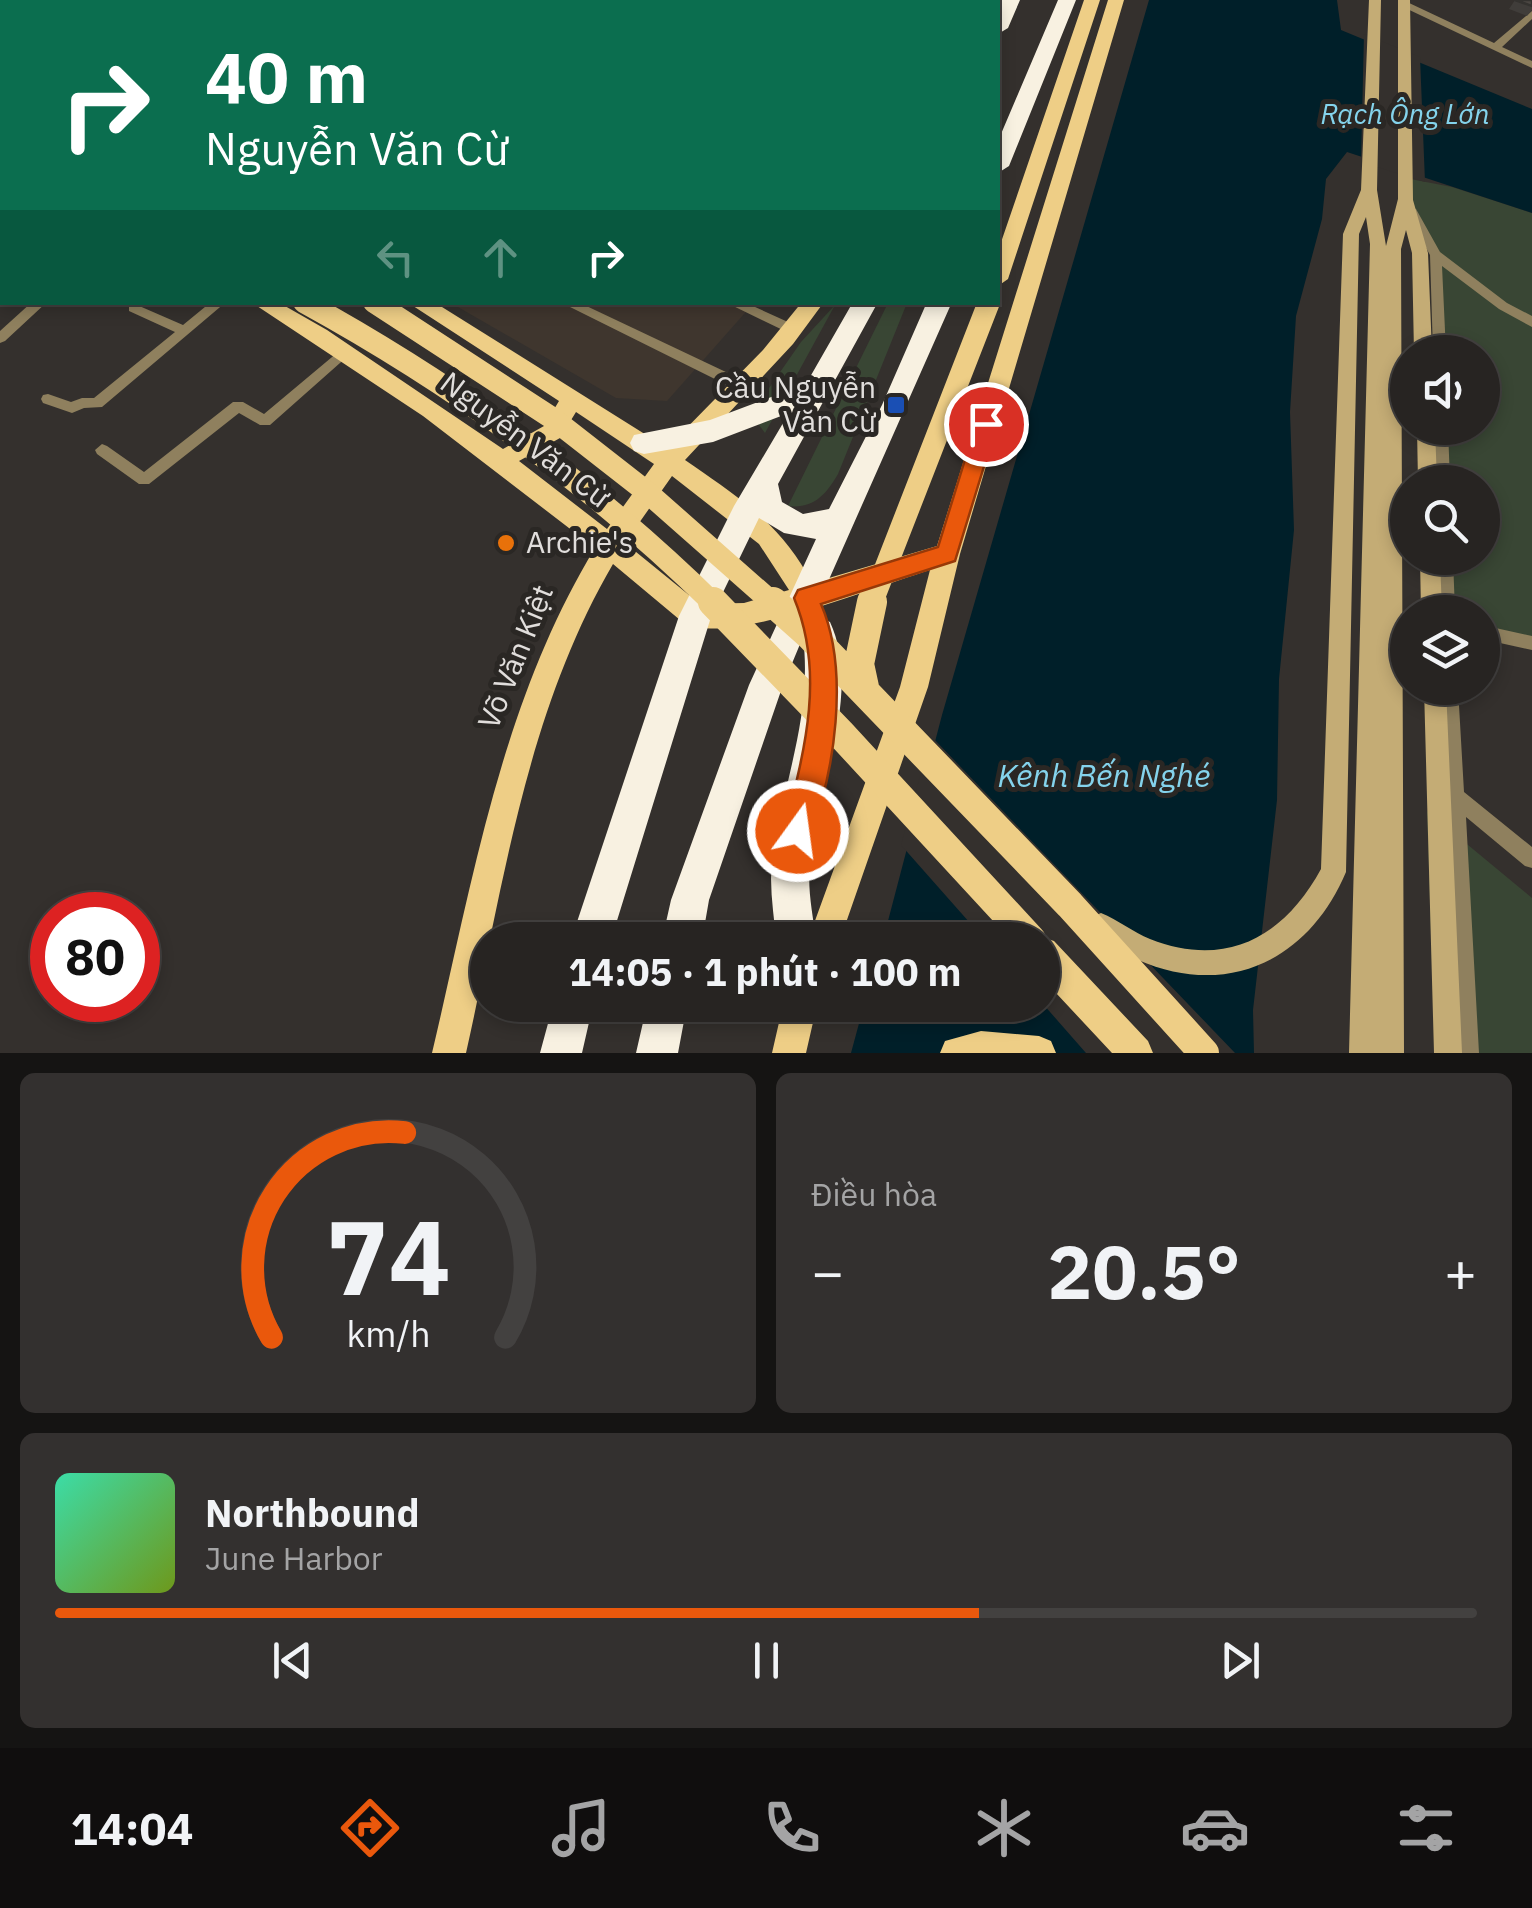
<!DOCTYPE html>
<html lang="vi">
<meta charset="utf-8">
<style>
:root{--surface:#272422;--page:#33302f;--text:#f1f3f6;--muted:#a4a4a5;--line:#434140;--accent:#ea580c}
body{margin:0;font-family:"IBM Plex Sans",sans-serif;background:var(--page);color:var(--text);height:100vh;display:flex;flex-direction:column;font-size:38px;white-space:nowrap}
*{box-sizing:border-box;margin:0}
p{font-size:32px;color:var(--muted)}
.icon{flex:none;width:55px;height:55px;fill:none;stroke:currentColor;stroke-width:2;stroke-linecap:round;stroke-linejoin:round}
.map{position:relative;height:1053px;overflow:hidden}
.drawer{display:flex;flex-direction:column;gap:20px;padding:20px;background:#151413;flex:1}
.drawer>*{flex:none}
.guide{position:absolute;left:0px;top:0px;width:1000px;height:305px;box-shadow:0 5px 15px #0003,0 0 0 2px var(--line);background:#0b6e4f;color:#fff;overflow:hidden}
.fabs{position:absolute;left:1390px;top:335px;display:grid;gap:20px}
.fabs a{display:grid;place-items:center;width:110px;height:110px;border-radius:50%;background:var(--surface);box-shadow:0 5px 15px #0003,0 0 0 2px var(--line);font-size:50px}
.speed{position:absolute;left:30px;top:892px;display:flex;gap:20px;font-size:50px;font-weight:700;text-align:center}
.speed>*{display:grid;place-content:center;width:130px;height:130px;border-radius:50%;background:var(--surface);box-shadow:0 5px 15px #0003,0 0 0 2px var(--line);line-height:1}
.speed .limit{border:15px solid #d22;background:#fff;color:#111}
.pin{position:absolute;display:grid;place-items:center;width:85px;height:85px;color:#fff;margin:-42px;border:5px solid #fff;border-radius:50%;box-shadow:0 2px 10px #0007}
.me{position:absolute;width:110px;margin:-55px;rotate:14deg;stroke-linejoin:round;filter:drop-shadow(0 0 8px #0008)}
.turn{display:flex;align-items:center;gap:35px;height:210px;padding:0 40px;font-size:45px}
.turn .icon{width:130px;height:130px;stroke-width:2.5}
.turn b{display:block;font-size:70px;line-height:85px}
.lanes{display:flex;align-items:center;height:95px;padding:0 40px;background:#0003;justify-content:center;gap:50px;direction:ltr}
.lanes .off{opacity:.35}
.big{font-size:75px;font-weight:700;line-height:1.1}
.drawer .tile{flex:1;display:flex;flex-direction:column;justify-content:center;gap:15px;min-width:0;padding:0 35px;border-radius:15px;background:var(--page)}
.drawer .dial{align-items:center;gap:0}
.dial svg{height:260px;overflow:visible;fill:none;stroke:var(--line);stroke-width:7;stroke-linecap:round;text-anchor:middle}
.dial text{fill:var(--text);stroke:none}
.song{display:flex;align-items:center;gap:30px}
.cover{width:120px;height:120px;border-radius:15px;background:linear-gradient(135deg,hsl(160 70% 55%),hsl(80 70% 35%))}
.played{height:10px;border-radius:5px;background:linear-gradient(90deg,var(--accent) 65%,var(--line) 65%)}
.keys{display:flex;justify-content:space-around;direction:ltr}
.heat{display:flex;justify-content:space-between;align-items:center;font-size:55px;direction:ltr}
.drawer .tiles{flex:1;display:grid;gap:20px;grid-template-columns:1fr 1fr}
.tile:last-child{grid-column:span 2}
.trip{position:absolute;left:470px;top:922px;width:590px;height:100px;border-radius:50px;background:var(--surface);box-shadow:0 5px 15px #0003,0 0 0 2px var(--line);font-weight:700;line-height:100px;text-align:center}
.dock{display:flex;height:160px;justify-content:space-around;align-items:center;background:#100e0e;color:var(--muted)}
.dock .icon{width:70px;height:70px}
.dock .current{color:var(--accent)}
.dock b{font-size:45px;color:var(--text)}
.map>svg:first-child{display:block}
.built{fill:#3f362e}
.green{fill:#394634}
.water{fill:#001f29}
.pier{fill:#34302d}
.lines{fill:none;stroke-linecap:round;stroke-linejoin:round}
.lane{fill:#8f805e;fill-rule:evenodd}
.street{stroke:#8f805e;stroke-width:20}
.secondary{fill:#c4ac75;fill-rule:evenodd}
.primary{fill:#eece86;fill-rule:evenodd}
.highway{fill:#f8f1e1;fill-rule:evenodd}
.primary-bridge-far1{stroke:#eece86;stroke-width:22}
.primary-bridge{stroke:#eece86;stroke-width:30}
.wall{fill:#403d3a}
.shaded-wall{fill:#34322f}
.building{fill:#4b4743;stroke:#34322f;stroke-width:2.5}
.route{fill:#ea580c;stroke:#983908;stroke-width:2.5}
.transit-dot{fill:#1a4fb4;stroke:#2a2724;stroke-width:4}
.food-dot{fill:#e8710a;stroke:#2a2724;stroke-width:4}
.labels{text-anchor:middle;stroke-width:10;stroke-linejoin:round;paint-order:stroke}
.far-water-label{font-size:28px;font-style:italic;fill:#84d3ec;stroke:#2a2724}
.poi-label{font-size:30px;fill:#e1dedc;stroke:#2a2724;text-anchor:end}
.street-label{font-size:30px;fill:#e1dedc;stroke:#2a2724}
.water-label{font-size:32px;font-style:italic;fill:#84d3ec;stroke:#2a2724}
</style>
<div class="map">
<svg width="1532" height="1053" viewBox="0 0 1532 1053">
<rect width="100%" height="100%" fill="#34302d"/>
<path class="built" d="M746 302 752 305 667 401 616 398 451 303Z"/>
<path class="green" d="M1405 178 1452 187 1532 213V643L1483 632 1482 612H1447L1445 558H1482V482H1443L1441 428H1482V352H1439L1436 255 1406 199Z
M888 303H907L838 474C826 495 813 509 788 506Z
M835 305 765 433 751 414 801 342Z
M1427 811 1532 898V1053H1435Z"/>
<path class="water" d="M1149 0H1337L1341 30 1532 109V213L1347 152 1326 179 1322 219 1296 316 1290 412 1294 530 1279 679 1277 800 1253 1010 1254 1053H851L864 1005H1042V940H883L942 715Z"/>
<path class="pier" d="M1364 34 1420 57 1425 182 1361 162Z
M931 736 1235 1053H1086L1043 1004 1042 940H985L901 845Z"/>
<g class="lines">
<path class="lane" d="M19 0H31L28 2H18Z
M276 0H290L292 2H279Z
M419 0H433L435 2H422Z
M676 0H688L685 2H675Z
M1401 2H1407L1494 43 1532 11V19L1502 47 1532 61V68L1401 6Z
M1412 208 1416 209 1440 252 1507 303 1532 316V327L1499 309 1442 266 1446 352H1433L1430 255 1406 212Z
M32 302H47L5 341 0 343V331Z
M211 302H226L102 407 84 408 72 413 43 403 41 399 43 395 48 394 71 402 82 398H94L175 332 129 311V305H137L183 325Z
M560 302H578L747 382 749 386 747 390H737Z
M725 302H744L799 327 800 330 799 333H789Z
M344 347 351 352 349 355 270 425H260L239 413 149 484H139L97 454 95 450 102 444 107 446 144 472 233 402H243L264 414Z
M1434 428H1448L1450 482H1436Z
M1438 558H1453L1455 612H1439Z
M1482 625 1532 636V650L1482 639Z
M1442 688H1458L1464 792 1532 847V868L1525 866 1466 817 1479 1053H1459Z"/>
<path class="street" d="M131 2 133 0
M200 2 206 0
M0 79 2 78"/>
<path class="secondary" d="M1369 0H1381L1377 190 1386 246 1398 199V0H1410L1413 200 1428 253 1432 352H1414L1412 253 1406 230 1401 249 1404 1053H1349L1370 244 1366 217 1359 234 1346 872C1309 960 1228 999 1138 960 1120 952 1096 944 1088 926L1092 917 1101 913C1118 920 1133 932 1150 939 1226 969 1284 937 1321 869L1343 234 1361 190Z
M1417 428H1435L1437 482H1418Z
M1420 558H1440L1442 612H1421Z
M1424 688H1446L1462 1053H1434Z"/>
<path class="primary" d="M1084 0H1100L1008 279 998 286V251Z
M1108 0H1124L960 554 928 687 840 940H808L900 687 930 570C875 587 736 643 686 625L613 564C525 715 503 888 466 1053H432C473 880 501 703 595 548L423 416 251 302H278L327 330 503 449 544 426 559 401 407 302H434L667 448 763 350 802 302H824L793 344 685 460C737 496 783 525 812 583L937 546ZM576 412 654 464 607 529 519 461 560 438ZM672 476 759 544 789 590 744 603 700 604 625 543Z
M0 124H2V135H0Z
M0 163 2 164V176L0 175Z
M1042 937 1054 941 1148 1041 1153 1053H1112L1042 978V940H1034Z
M783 1005H817L806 1053H772Z
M981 1031 1039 1036 1051 1041 1056 1053H940L945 1041Z"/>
<path class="highway" d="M1002 0H1020L1008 28 998 34V9Z
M1058 0H1076L1009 166 998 173V141Z
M853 302H878L778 484 782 502 803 514 829 509 882 405 927 302H952L811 620 819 617 830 622C863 694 816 790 810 863 807 889 813 915 816 940H776C774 914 769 888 772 862 782 784 813 717 803 637L783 685 709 900 702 940H662L671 900 749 685 816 539 784 533 759 518 711 617 611 940H571L679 616 734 506 789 413 713 442 644 454 634 451 630 443 634 435 710 420 806 384Z
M553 1005H593L582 1053H540Z
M647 1005H687L678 1053H636Z"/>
<path class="primary-bridge-far1" d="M304 302C455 385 592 484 715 605
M374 302 552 418 648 493 775 605
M871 605 989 302"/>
<path class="primary-bridge" d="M713 602 840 733 1031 940
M773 602 810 635 1070 905 1204 1053
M865 692 859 664 872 602"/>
</g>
<path class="wall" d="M562 0H659L656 2H570Z
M717 0H876L881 2H717Z
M1515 0H1532V10L1527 16 1509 9Z"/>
<path class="shaded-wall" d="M632 0H659L656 2H632Z"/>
<path class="building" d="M751 0H876L881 2H757Z
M1515 0H1532V6Z"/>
<path class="route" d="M986 415 997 424 955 561 821 604C850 671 835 774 808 841L798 845 788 841 784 831C804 753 826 675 794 598L798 590 938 547 976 424Z"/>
<rect class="transit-dot" x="886" y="395" width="20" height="20" rx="5"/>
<circle class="food-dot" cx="506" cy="543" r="10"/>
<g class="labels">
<g class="far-water-label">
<text x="1405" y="124">Rạch Ông Lớn</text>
</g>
<g class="poi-label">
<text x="876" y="398">Cầu Nguyễn<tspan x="876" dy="34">Văn Cừ</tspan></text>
<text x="526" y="553" text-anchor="start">Archie's</text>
</g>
<g class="street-label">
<text transform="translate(525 440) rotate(37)" y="10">Nguyễn Văn Cừ</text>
<text transform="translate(516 657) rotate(-68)" y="10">Võ Văn Kiệt</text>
</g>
<g class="water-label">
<text x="1104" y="787">Kênh Bến Nghé</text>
</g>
</g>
</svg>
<div class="fabs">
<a><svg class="icon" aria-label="sound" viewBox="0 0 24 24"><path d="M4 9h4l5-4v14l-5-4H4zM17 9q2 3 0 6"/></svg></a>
<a><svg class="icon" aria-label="search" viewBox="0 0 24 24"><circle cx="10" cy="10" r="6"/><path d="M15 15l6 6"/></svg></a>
<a><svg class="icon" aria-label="layers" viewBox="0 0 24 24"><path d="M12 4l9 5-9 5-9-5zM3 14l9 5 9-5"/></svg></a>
</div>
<div class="speed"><div class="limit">80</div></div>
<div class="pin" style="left:986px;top:424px;background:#d93025"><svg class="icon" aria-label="arrive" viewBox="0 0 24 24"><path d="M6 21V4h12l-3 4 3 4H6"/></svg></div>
<svg class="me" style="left:798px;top:831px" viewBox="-20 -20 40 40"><circle r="17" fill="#ea580c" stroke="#fff" stroke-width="3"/><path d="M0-11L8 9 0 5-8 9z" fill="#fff"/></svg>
<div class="trip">14:05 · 1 phút · 100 m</div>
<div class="guide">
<div class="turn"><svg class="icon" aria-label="right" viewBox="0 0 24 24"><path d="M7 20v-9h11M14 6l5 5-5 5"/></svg><div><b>40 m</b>Nguyễn Văn Cừ</div></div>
<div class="lanes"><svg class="icon off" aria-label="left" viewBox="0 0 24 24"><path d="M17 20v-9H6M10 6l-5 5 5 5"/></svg><svg class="icon off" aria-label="ahead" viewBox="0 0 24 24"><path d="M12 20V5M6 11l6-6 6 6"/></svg><svg class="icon" aria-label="right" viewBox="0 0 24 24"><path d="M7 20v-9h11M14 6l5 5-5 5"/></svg></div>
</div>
</div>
<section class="drawer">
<div class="tiles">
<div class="tile dial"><svg viewBox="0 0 100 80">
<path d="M14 69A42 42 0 1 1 86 69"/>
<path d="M14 69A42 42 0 0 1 55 6" stroke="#ea580c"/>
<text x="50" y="56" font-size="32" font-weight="700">74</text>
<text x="50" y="72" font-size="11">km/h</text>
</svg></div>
<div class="tile"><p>Điều hòa</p>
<div class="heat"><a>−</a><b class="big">20.5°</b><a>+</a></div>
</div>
<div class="tile">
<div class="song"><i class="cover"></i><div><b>Northbound</b><p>June Harbor</p></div></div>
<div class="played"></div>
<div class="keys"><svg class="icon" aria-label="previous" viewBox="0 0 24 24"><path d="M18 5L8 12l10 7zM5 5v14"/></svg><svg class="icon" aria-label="pause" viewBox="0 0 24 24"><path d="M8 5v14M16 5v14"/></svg><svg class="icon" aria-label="next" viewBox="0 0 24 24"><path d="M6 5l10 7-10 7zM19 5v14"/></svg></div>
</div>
</div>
</section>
<nav class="dock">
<b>14:04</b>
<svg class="icon current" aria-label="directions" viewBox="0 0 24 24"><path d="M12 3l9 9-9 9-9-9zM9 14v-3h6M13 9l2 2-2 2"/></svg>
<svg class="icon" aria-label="music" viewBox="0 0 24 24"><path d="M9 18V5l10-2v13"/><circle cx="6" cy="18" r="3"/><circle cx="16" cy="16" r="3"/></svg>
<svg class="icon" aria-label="phone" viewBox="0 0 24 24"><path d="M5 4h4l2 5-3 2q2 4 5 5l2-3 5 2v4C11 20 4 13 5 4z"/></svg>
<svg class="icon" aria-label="climate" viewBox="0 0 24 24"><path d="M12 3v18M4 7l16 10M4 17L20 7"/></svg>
<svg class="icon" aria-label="car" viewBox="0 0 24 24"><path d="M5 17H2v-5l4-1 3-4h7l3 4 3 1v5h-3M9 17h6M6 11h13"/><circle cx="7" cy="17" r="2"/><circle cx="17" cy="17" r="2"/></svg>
<svg class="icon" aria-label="filters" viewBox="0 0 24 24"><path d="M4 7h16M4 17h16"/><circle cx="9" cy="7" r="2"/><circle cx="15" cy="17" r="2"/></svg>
</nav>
